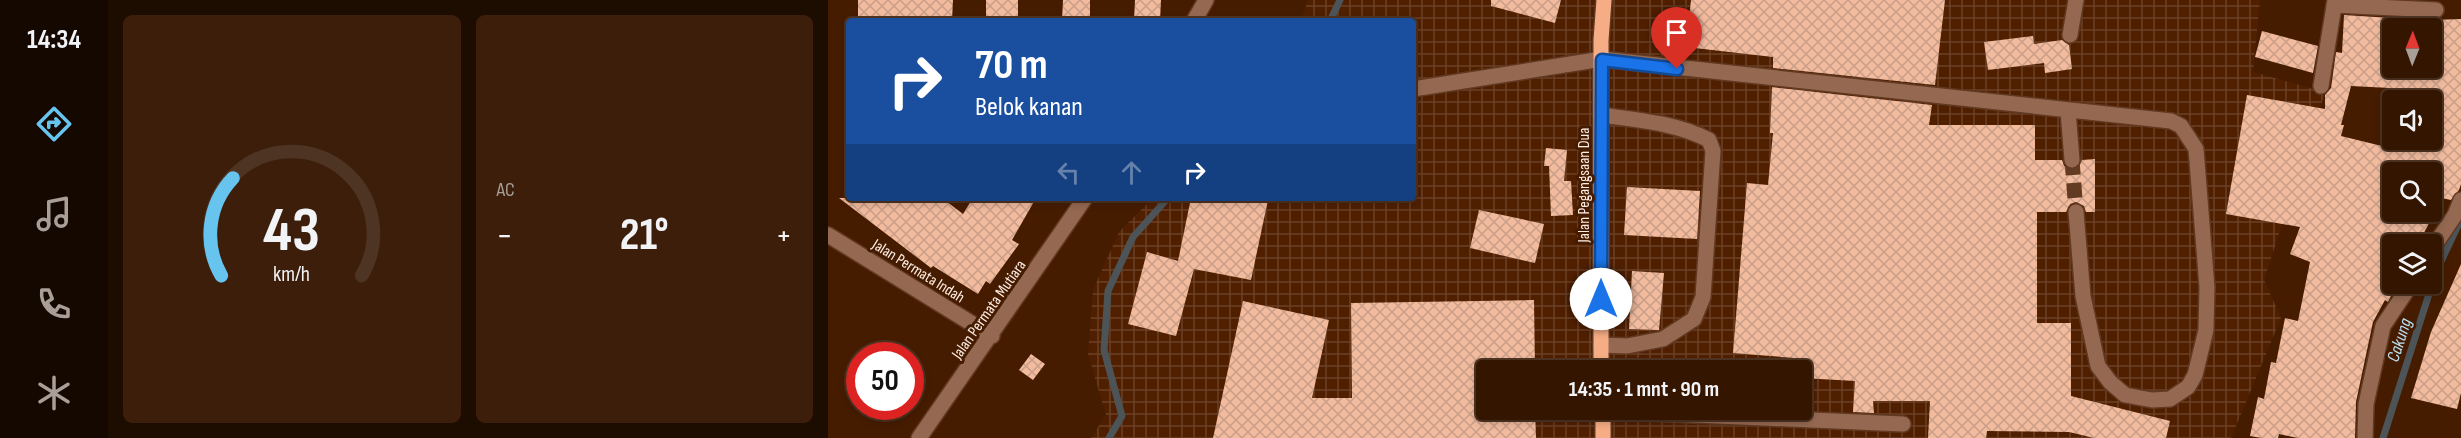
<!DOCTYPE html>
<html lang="id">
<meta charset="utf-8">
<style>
:root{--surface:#341500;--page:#3c1e0a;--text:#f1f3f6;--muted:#a99f99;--line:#4e3422;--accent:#66c4ef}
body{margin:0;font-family:"Sofia Sans Condensed",sans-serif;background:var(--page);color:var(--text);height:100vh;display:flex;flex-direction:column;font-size:22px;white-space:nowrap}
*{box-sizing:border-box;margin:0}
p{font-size:20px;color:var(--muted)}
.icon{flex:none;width:33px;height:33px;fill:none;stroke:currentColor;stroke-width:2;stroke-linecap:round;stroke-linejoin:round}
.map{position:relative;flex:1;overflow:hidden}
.side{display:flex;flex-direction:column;gap:15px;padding:15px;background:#1d0c00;width:720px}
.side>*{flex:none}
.guide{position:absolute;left:18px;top:18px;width:570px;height:183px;border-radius:6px;box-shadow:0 3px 9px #0003,0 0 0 2px var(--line);background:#1a4fa0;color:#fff;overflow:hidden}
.needle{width:39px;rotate:1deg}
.controls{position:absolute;left:1554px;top:18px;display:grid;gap:12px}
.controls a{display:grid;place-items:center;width:60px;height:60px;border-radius:6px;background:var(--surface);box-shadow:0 3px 9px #0003,0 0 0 2px var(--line);font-size:30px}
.speed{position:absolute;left:18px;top:342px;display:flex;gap:12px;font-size:30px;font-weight:700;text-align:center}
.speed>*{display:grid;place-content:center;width:78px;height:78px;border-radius:50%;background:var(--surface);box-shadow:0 3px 9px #0003,0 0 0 2px var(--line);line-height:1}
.speed .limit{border:9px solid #d22;background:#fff;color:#111}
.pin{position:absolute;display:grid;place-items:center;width:51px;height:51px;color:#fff;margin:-62px -26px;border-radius:50% 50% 50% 0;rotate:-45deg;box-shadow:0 0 6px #0007}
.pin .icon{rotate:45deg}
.me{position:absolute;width:66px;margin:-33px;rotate:0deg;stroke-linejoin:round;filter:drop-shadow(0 0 4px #0008)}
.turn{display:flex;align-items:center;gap:21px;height:126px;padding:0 30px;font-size:27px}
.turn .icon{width:78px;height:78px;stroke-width:2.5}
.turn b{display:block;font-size:42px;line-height:51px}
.lanes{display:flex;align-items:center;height:57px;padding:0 30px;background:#0003;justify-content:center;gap:30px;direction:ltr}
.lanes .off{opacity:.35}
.big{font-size:45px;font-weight:700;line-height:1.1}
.side .widget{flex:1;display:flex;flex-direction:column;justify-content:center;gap:9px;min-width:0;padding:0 21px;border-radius:9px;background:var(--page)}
.side .dial{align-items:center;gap:0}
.dial svg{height:156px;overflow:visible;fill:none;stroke:var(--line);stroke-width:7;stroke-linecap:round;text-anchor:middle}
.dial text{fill:var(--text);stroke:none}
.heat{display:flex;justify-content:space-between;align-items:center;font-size:33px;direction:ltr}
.side .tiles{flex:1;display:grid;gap:15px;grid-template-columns:repeat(2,1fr)}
.trip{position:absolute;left:648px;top:360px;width:336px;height:60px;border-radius:6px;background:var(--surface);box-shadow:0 3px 9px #0003,0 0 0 2px var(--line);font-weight:700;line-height:60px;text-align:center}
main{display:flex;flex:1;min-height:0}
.tab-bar{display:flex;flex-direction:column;width:108px;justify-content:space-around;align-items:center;background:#150800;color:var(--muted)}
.tab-bar .icon{width:42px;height:42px}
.tab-bar .active{color:var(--accent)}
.tab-bar b{font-size:27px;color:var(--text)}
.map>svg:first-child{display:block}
.industrial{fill:url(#industrial-grid);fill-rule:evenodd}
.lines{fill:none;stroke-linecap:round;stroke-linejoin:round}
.stream{stroke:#4c5458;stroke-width:7}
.building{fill:url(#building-cross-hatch);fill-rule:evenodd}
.minor-tunnel{stroke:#623b22;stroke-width:15;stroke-dasharray:15 8;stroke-linecap:butt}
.minor-casing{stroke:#603920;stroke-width:18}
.major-casing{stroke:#603920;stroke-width:18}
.minor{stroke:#956951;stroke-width:15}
.major{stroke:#f6ad85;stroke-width:15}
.route-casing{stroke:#114b97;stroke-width:15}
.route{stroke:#1a73e8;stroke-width:10}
.labels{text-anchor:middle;stroke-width:6;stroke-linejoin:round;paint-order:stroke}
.street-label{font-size:16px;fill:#ffede4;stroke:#461c00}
.water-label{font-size:18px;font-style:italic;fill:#bae0f3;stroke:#461c00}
</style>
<main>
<nav class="tab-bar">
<b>14:34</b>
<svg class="icon active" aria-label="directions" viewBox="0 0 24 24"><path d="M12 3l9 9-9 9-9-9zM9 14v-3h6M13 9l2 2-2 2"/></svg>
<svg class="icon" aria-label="music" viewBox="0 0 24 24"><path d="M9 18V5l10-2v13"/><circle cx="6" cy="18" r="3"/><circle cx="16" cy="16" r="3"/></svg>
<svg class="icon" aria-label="phone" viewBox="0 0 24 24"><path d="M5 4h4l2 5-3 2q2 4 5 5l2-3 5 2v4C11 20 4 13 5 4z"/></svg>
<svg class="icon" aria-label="climate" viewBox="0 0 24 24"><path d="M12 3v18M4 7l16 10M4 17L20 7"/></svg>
</nav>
<section class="side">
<div class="tiles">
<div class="widget dial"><svg viewBox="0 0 100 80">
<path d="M14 69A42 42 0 1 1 86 69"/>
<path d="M14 69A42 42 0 0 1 20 19" stroke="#66c4ef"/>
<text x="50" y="56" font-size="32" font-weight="700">43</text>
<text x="50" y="72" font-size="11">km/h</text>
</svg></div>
<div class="widget"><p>AC</p>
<div class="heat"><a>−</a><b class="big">21°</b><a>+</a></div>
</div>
</div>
</section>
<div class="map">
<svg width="1633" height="438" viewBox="0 0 1633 438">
<defs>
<pattern id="industrial-grid" width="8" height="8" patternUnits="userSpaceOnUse" patternTransform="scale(1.5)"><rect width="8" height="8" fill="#501f00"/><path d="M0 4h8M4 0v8" fill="none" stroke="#6a4025"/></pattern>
<pattern id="building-cross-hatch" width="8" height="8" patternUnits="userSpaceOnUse" patternTransform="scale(1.5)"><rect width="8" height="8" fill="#f2bb9e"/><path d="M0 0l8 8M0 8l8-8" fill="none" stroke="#c89e88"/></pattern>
</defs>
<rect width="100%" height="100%" fill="#461c00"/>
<path class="industrial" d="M480 0H1432L1425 72 1497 92 1436 280 1453 318 1403 438H263L278 415 260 354 265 290 291 232 325 198H585V21H473ZM658 370H974V410H658Z"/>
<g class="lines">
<path class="stream" d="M502 21 512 0
M281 438 294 416 276 350 280 291 305 237 340 198
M1555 438 1608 272 1633 219"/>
</g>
<path class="building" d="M30 0H125L124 20 30 17Z
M158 0H190V21H158Z
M235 0H262V21H234Z
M307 0H333L332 21H306Z
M663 0H733L727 23 663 6Z
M863 0H1117L1107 85 945 68V57L858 47Z
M1516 15 1564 18V68H1604V20L1633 19V184L1631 190 1623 200 1604 196V172H1564V212H1607L1590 244 1564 232V294L1560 302 1557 300 1545 322 1528 402 1527 438H1470L1451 434 1450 438H1434L1422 436 1430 397 1436 399 1443 362 1448 363 1457 318 1470 321 1482 262 1462 254 1472 227 1398 214 1419 95 1497 109V95L1503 88 1508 52 1514 53ZM1523 86 1562 88V92L1604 94V140H1560L1558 147 1513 136 1516 125H1513Z
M1434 31 1490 46 1485 73 1427 57Z
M1205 36 1206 44 1234 40 1241 45 1244 69 1217 73 1216 63 1160 70 1156 42Z
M944 87 1104 105 1101 125H1207V160H1234L1236 166 1244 170 1250 168 1254 160 1267 159V212H1258L1256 206 1248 202 1242 204 1238 212H1209V323H1243V396L1342 421 1338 438H1266L1241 432 1159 431 1158 438H1100L1102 401H1045L1046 413 1025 412 1027 381 974 378V370H965L966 358 905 353 919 183 940 185 945 133H942Z
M718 148 739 150 736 181H743L745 215 723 216 721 166H716Z
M799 187 872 191 869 239 796 235Z
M11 198H114L135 214 145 198H208L184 240 191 244 162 284 158 281 150 294 105 266 103 268Z
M363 198 440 200 423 280 366 269 348 336 300 324 319 252 350 261Z
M651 210 716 224 707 263 642 248Z
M1633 264V393L1629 409 1583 398 1603 332Z
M804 271 836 273 831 330 801 329Z
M706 300 707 370H658V410H707L708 438H385L415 301 501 320 484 398H524L523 303Z
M203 354 217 364 205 380 191 370Z"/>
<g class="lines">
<path class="minor-tunnel" d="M1244 160 1248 212"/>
<g class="minor-casing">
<path id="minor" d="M1506 5 1608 10
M366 21 378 0
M1242 35 1248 0
M1493 86 1507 0
M585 89 774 59 1343 121 1353 126 1368 149 1379 287 1378 330 1367 375 1360 387 1342 399 1324 400 1297 395 1282 382 1270 366 1255 296 1248 212
M1240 111 1244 160
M0 235 164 336
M1604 249 1627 215 1633 200
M773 345 799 346 835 339 866 319 875 297 885 151 881 140C848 123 810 120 773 115
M775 411 1075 424
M91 438 257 198
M1537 438 1538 404 1555 326 1583 284"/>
</g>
<g class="major-casing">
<path id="major" d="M773 370V40L776 0
M775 410V438"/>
</g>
<use href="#minor" class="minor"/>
<use href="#major" class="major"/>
</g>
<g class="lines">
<g class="route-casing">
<path id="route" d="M773 299 774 60 849 69"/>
</g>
<use href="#route" class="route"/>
</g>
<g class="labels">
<g class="street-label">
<text transform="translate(755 185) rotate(-90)" y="6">Jalan Pegangsaan Dua</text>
<text transform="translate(91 270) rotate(32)" y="6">Jalan Permata Indah</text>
<text transform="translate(160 309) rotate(-55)" y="6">Jalan Permata Mutiara</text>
</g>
<g class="water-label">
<text transform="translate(1571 340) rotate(-72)" y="6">Cakung</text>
</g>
</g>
</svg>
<div class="controls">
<a><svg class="needle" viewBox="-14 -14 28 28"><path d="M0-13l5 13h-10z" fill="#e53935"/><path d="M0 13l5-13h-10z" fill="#a99f99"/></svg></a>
<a><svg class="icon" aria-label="sound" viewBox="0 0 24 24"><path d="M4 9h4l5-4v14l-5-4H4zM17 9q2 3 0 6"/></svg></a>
<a><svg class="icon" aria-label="search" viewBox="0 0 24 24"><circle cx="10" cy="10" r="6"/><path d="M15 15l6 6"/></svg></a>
<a><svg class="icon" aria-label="layers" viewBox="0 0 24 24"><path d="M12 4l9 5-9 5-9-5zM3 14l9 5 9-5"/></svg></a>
</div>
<div class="speed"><div class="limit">50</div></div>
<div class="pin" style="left:849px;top:69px;background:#d93025"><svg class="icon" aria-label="arrive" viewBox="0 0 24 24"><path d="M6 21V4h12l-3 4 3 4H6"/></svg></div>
<svg class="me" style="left:773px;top:299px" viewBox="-20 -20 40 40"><circle r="19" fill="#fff"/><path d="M0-13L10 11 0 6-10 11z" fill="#1a73e8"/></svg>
<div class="trip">14:35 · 1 mnt · 90 m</div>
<div class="guide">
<div class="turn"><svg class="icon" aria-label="right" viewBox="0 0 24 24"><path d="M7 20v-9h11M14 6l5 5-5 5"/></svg><div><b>70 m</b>Belok kanan</div></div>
<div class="lanes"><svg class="icon off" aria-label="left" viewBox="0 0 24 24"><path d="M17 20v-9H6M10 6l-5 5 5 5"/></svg><svg class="icon off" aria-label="ahead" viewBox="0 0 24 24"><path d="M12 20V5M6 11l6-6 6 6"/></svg><svg class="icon" aria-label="right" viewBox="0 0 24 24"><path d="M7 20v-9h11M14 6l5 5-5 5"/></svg></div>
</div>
</div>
</main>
